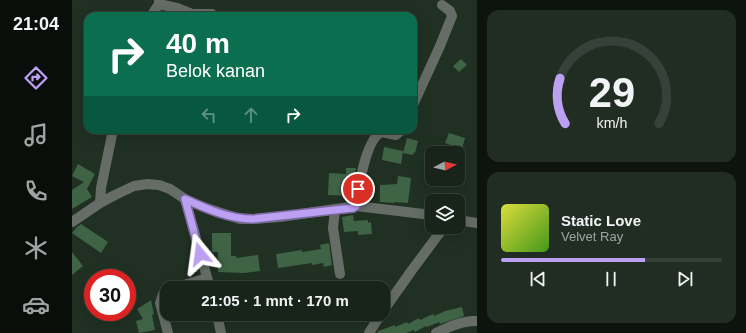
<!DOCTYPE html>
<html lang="id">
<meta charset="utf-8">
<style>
:root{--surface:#18241a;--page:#212c23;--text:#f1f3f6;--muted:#9fa4a2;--line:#364139;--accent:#bca0f2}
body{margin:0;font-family:Arial,sans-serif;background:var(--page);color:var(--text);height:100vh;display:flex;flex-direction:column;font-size:15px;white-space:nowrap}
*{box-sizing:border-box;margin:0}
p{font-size:13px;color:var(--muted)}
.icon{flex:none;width:22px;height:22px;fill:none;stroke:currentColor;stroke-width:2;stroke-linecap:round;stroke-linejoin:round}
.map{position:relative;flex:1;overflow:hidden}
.drawer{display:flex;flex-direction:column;gap:10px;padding:10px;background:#0d140e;width:269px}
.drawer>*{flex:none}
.banner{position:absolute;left:12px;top:12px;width:333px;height:122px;border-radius:12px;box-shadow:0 4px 16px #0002,0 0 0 1px var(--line);background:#0b6e4f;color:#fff;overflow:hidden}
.needle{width:26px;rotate:83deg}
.controls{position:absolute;left:353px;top:146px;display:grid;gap:8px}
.controls a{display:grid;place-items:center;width:40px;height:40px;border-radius:8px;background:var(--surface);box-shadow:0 4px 16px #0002,0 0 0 1px var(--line);font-size:20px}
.speed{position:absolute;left:12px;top:269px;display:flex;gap:8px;font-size:20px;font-weight:700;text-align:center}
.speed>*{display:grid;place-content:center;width:52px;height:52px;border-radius:50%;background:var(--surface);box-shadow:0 4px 16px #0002,0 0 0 1px var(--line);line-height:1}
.speed .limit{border:6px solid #d22;background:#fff;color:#111}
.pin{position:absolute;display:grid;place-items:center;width:34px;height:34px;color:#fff;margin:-17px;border:2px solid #fff;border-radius:50%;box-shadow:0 1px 4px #0007}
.me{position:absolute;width:44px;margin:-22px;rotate:344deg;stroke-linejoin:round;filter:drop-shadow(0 0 3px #0008)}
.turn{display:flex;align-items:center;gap:14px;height:84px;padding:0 16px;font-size:18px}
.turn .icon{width:52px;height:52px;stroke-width:2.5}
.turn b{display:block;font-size:28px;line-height:34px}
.lanes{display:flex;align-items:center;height:38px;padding:0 16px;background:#0003;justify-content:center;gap:20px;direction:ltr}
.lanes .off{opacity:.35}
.drawer .widget{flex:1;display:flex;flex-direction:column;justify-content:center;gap:6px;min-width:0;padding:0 14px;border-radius:12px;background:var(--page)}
.drawer .dial{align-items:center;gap:0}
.dial svg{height:104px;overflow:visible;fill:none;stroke:var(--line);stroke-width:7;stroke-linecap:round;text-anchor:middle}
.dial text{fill:var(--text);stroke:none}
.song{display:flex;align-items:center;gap:12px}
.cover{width:48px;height:48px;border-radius:6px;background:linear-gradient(135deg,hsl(60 70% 55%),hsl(100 70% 35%))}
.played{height:4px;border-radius:2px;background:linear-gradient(90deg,var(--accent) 65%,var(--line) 65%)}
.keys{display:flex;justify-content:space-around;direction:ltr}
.trip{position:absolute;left:88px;top:281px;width:230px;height:40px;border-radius:12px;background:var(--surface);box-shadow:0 4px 16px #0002,0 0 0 1px var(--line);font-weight:800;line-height:40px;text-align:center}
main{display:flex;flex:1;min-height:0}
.tab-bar{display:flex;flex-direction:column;width:72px;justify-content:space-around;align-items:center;background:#0a0e0a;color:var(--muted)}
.tab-bar .icon{width:28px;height:28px}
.tab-bar .selected{color:var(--accent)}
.tab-bar b{font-size:18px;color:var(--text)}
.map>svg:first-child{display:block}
.building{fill:#3f6345}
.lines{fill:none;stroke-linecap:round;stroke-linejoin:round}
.minor{stroke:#656d66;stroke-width:10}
.route-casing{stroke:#7a689d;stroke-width:10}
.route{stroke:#bca0f2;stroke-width:7}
</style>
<main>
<nav class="tab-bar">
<b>21:04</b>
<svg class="icon selected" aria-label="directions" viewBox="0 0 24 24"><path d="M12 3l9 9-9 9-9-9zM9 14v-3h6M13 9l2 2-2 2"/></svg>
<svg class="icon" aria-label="music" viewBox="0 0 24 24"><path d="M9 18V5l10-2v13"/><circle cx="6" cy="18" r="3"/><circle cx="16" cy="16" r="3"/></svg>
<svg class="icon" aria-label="phone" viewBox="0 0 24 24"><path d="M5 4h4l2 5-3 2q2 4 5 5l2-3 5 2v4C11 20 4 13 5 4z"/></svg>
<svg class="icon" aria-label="climate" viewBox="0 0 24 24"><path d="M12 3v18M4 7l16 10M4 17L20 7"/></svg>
<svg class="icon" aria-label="car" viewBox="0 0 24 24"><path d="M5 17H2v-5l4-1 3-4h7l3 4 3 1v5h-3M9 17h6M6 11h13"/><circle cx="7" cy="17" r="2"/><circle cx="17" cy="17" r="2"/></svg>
</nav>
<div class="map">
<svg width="405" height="333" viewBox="0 0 405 333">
<rect width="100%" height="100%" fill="#203023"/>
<path class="building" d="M389 59 395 65 387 72 381 66Z
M377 133 393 138 390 149 373 143Z
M335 138 346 141 343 153 342 152 341 155 331 153Z
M312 147 331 151 329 164 310 160Z
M6 164 23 174 15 189 20 197 0 209V190L12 182 0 176Z
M274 168H284L279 196 256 195 257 173 274 174Z
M326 176 339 178 336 203 322 202V203L308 202V185L325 184Z
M281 215 282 221 296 220V223L299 222 300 234 286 235V231L272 232 270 217Z
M9 224 36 242 29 253 0 233 5 227Z
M140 233H159V256H164V258L186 255 188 271 172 273 146 272V252H140Z
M257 243 260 265 252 267 251 263 240 265V263L206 268 204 254 230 250V252L249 249 248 245Z
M0 252 11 266 0 275Z
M79 300 82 314 80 315 83 330 67 333 64 321 71 319 65 309Z
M390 307 392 316 368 324 367 322 355 327 354 326 343 332 342 330 334 333H305L306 331 323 325V327L335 322 336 324 347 318 348 320 361 314 362 316 373 311Z"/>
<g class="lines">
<path class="minor" d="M87 4 105 8 120 14H140
M79 16 87 4V0
M341 105 368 46 380 16 378 11 370 5
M113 199 138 288
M28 203 29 188 41 130
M284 206C286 190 294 137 310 132L324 135 330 130
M263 210 261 228 268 274
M386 220 405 223
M0 222 28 203 43 195 62 186 75 184 87 185 98 189 113 199 131 207 168 219H181L208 217 284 206 360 215
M102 288 135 278
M95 292 91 294 88 303 96 333
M311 311 340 270 372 227
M145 314 149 333
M297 333 309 314
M364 333C376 327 391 320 405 321"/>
</g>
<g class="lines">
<g class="route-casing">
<path id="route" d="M128 254 113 199C135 209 157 219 181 219L281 208 284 206 286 189"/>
</g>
<use href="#route" class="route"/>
</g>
</svg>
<div class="controls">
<a><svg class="needle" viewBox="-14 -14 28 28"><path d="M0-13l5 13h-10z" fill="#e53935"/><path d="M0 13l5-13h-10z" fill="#9fa4a2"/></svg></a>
<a><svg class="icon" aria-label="layers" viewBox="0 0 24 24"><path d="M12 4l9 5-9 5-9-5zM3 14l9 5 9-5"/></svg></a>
</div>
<div class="speed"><div class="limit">30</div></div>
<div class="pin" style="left:286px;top:189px;background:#d93025"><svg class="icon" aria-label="arrive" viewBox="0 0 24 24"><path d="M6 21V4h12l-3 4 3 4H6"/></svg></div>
<svg class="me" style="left:128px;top:254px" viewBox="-20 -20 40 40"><path d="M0-17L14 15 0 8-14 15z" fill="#bca0f2" stroke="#fff" stroke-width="4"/></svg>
<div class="trip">21:05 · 1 mnt · 170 m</div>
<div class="banner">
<div class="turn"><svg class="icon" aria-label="right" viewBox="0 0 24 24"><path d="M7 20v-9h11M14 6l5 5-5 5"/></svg><div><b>40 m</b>Belok kanan</div></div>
<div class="lanes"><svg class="icon off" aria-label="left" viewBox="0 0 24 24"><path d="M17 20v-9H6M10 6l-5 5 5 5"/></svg><svg class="icon off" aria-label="ahead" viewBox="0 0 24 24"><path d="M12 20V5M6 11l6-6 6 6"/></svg><svg class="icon" aria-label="right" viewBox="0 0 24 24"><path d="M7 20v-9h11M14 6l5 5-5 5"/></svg></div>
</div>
</div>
<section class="drawer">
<div class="widget dial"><svg viewBox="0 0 100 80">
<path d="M14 69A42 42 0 1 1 86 69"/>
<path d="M14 69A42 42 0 0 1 10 34" stroke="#bca0f2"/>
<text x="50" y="56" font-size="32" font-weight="700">29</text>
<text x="50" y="72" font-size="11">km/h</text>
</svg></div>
<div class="widget">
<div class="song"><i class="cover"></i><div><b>Static Love</b><p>Velvet Ray</p></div></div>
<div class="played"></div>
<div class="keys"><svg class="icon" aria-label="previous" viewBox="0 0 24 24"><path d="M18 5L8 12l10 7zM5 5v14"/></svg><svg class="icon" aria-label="pause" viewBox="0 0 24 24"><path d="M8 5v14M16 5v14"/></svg><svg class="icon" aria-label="next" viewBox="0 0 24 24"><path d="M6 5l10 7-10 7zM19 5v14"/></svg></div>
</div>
</section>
</main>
